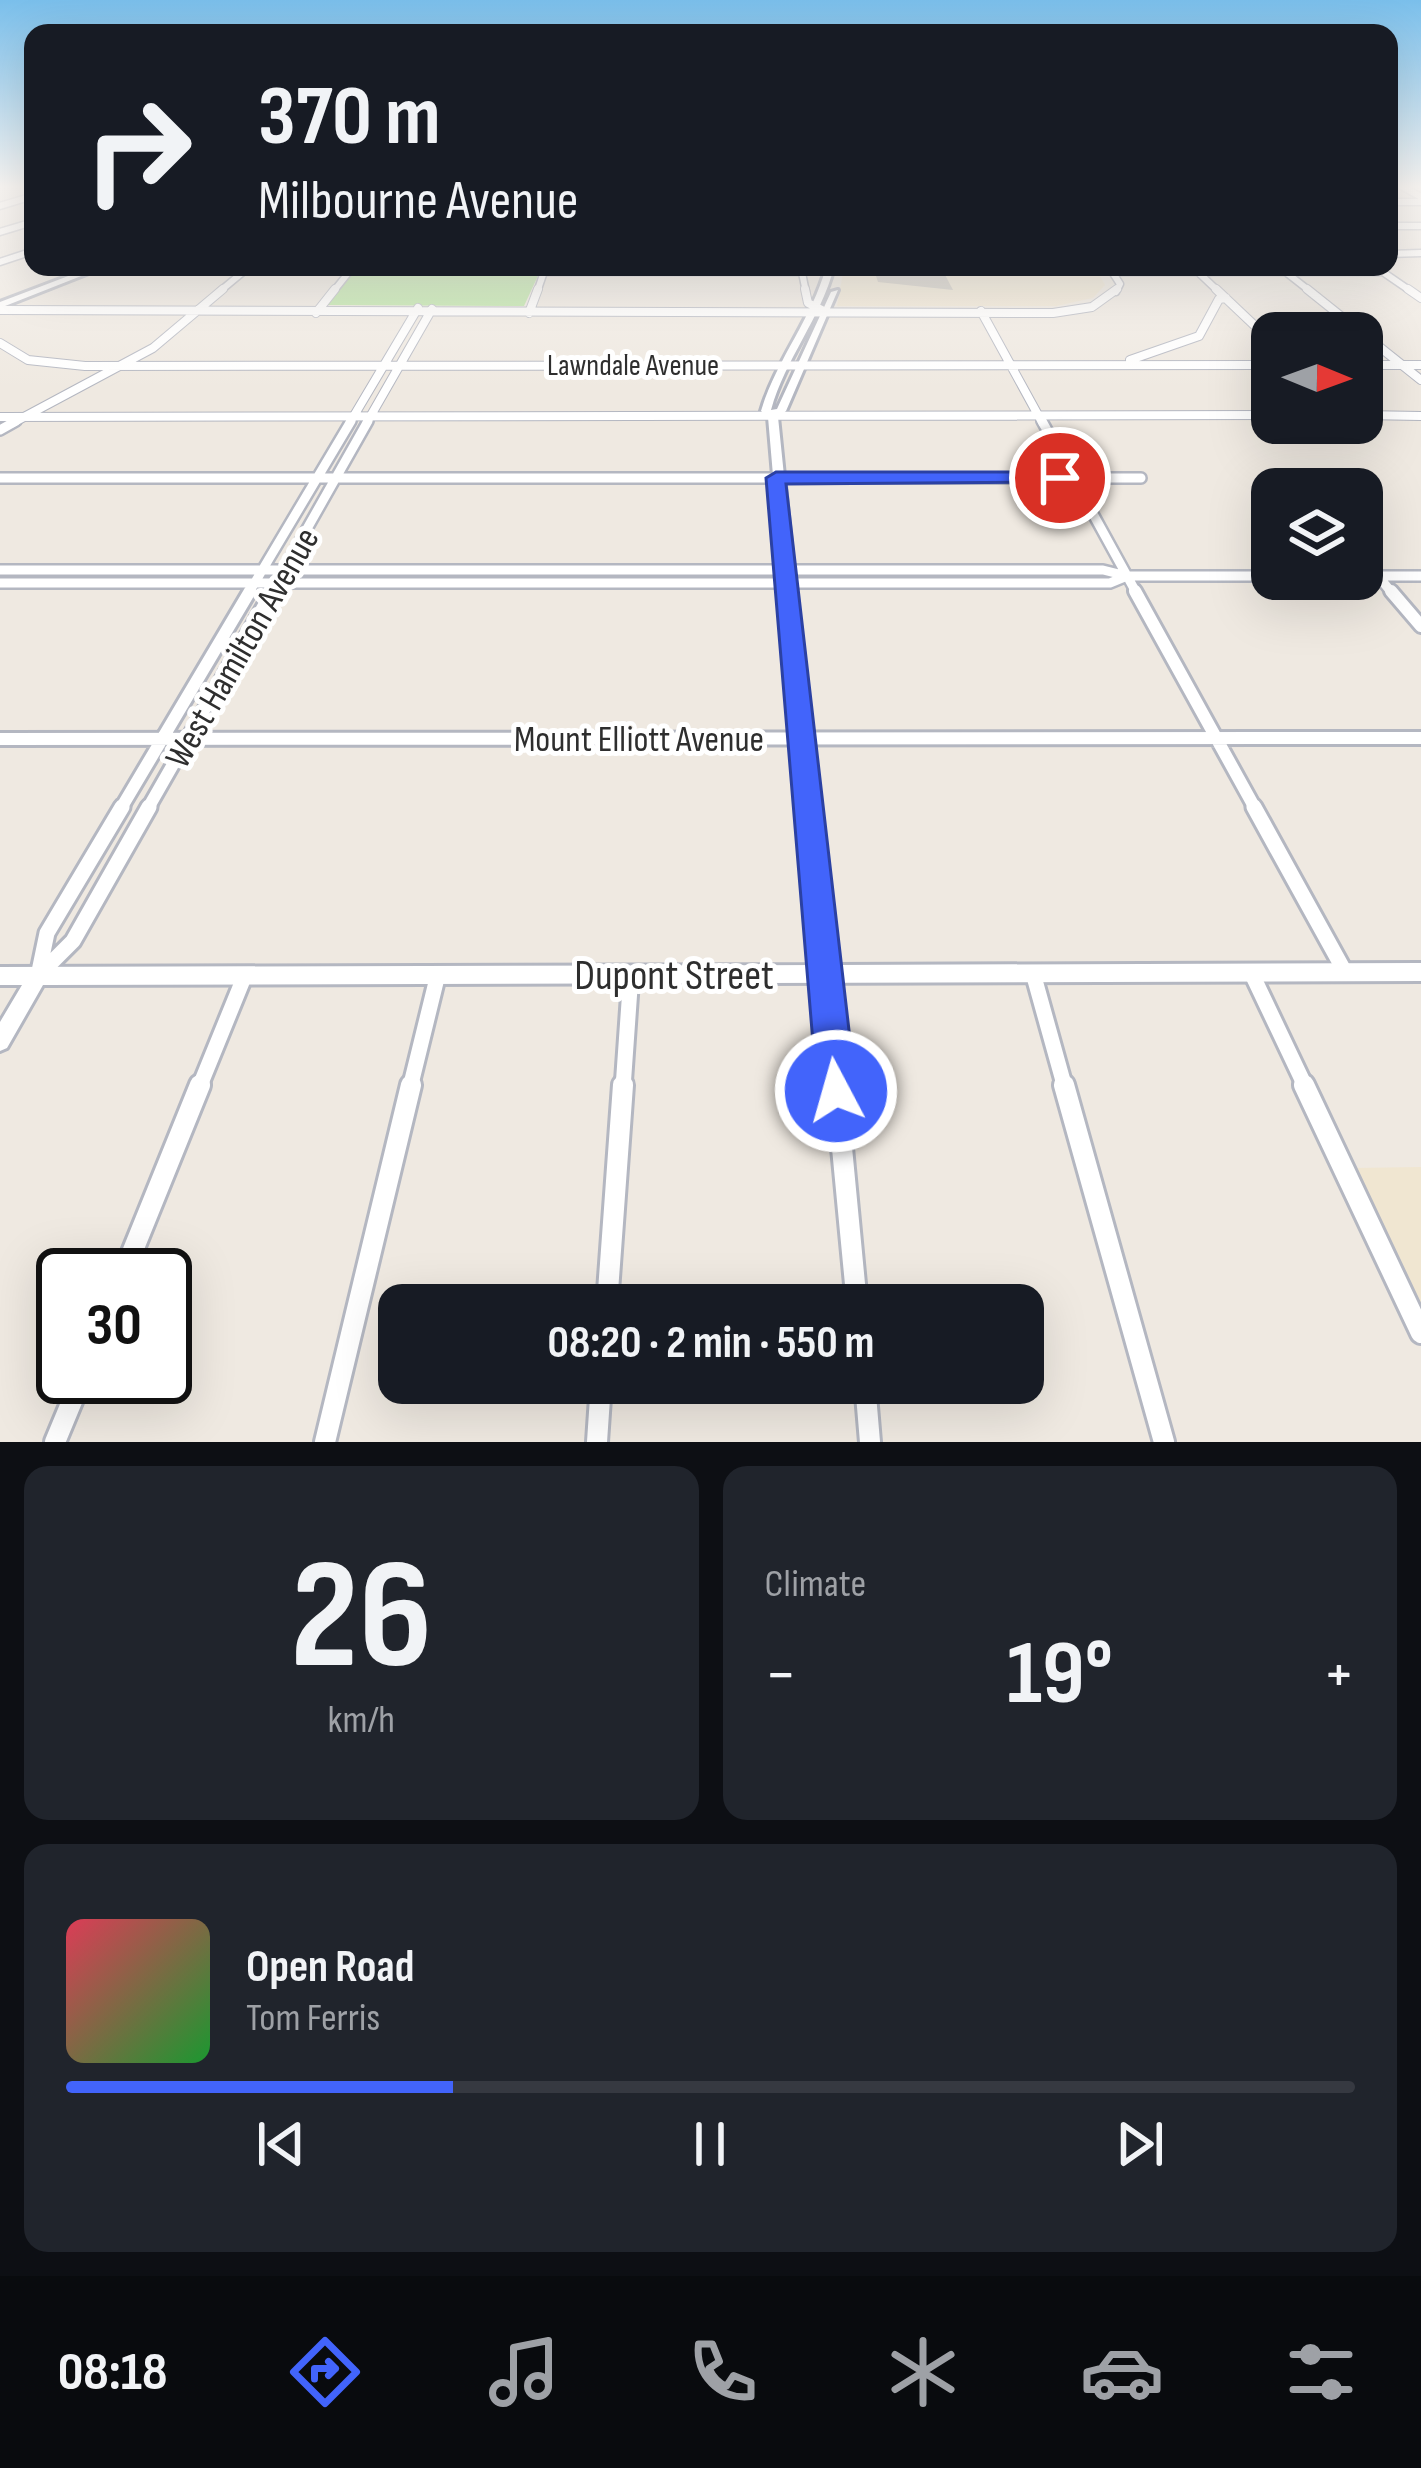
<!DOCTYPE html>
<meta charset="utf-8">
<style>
:root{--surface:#171b24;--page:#20242c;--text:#f1f3f6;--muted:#9ea1a6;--line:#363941;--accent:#4264fb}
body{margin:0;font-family:"Sofia Sans Condensed",sans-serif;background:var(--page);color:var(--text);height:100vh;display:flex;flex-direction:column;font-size:45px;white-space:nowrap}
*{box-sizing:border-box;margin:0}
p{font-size:39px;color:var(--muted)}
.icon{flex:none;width:66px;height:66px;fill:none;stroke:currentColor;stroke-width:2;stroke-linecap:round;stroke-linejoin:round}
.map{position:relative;height:1442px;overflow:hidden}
.drawer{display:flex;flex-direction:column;gap:24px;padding:24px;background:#0d0f14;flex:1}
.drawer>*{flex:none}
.top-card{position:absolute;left:24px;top:24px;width:1374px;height:252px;border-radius:24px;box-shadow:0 12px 48px #0002;background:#171b24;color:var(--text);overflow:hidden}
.needle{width:78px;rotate:91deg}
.tools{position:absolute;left:1251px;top:312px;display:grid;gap:24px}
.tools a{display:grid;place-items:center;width:132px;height:132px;border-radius:24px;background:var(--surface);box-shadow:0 12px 48px #0002;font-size:60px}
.speed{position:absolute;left:36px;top:1248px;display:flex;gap:24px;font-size:60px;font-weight:700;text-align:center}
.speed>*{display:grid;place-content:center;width:156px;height:156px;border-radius:50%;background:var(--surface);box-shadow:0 12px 48px #0002;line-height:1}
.speed .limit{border:6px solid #111;border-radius:18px;background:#fff;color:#111}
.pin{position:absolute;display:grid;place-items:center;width:102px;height:102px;color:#fff;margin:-51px;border:6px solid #fff;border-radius:50%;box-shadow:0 3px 12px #0007}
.me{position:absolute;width:132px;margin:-66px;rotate:354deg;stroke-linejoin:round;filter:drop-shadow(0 0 9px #0008)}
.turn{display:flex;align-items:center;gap:42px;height:252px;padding:0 36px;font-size:54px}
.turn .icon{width:156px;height:156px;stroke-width:2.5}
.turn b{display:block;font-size:84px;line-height:102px}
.big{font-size:90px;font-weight:700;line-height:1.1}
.drawer .tile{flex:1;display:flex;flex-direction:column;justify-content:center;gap:18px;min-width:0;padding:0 42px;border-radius:24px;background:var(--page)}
.drawer .dial{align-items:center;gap:0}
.dial b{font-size:156px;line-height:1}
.song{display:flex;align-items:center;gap:36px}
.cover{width:144px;height:144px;border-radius:18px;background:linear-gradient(135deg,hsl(350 70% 55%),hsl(130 70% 35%))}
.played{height:12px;border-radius:6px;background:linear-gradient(90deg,var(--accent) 30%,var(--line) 30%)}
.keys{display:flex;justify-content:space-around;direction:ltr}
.heat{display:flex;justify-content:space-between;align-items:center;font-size:66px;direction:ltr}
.drawer .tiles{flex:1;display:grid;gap:24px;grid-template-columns:1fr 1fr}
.tile:last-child{grid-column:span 2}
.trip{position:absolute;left:378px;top:1284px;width:666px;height:120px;border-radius:24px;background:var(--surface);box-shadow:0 12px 48px #0002;font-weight:700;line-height:120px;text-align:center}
.dock{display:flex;height:192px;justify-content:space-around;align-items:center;background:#090b0e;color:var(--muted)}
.dock .icon{width:84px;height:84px}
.dock .on{color:var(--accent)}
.dock b{font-size:54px;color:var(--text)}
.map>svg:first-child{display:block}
.education{fill:#f0e6d1}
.green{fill:#b6e59e}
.building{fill:#cbc7bf}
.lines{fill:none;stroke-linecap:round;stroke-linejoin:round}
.minor-far5-casing{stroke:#b4b7c1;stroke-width:9}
.minor-far4-casing{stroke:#b4b7c1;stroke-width:10}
.minor-far3-casing{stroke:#b4b7c1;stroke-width:14}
.minor-far2-casing{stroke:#b4b7c1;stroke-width:18}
.minor-far1-casing{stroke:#b4b7c1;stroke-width:21}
.minor-casing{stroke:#b4b7c1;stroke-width:26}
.tertiary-casing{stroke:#b4b7c1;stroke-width:6}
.secondary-casing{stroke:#b4b7c1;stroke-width:6}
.minor-far5{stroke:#fff;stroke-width:6}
.minor-far4{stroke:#fff;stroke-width:8}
.minor-far3{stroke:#fff;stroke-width:9}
.minor-far2{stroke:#fff;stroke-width:12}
.minor-far1{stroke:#fff;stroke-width:15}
.minor{stroke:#fff;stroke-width:20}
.tertiary{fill:#fff;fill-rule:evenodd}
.secondary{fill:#fff;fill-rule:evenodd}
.route{fill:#4264fb;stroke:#2b41a3;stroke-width:3}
.labels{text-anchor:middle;stroke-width:10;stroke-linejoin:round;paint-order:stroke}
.far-street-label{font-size:30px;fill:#2e2e2e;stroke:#fff}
.street-label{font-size:36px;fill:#2e2e2e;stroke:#fff}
.near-street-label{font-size:42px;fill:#2e2e2e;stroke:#fff}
</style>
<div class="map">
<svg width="1421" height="1442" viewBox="0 0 1421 1442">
<rect width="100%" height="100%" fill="#efe9e1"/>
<path class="education" d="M844 267H1095L1105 285 1093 298 1056 306H837Z
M1421 1167V1305L1354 1168Z"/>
<path class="green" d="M358 267H542L524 306 327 305Z"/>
<path class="building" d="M873 267 942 269 953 290 878 282Z"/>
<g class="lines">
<g class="minor-far5-casing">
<path id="minor-far5" d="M1403 187 1421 197
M1389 202H1421
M0 206 33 196
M1389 226H1421
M0 232 33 222
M1389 254 1421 253
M0 262 33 251
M112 267H249
M1109 267 1120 284 1116 292
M801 268 806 292
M1377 268 1412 292
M1283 270 1311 292
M544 272H801
M1113 272H1384
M1199 273 1219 292
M219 292 249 267
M333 292 353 267
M537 292 545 269"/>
</g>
<g class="minor-far4-casing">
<path id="minor-far4" d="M805 289 808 303 822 310
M1216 289 1272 342
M1307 289 1362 333
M1408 289 1421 298
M0 310 1053 313 1092 307 1117 289
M981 311 1043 424
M316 313 335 289
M529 313 538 289
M1362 333 1421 380
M0 343 28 360 85 366 1272 365
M1130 360 1199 336 1219 299 1226 298
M1362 365H1421
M1362 415 1421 416
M0 417 1272 415
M11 424 153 348 223 289
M349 424 418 308
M366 424 432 309"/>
</g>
<g class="minor-far3-casing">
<path id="minor-far3" d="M1042 421 1137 594
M0 430 16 421
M0 478H1141
M0 570H1103L1127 576H1272
M1362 576H1421
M1378 576 1393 594
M0 583H1110L1127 576
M248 594 351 421
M270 594 368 421"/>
</g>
<g class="minor-far2-casing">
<path id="minor-far2" d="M1135 591 1256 810
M1391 591 1421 626
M0 739 1421 738
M120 810 250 591
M147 810 272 591"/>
</g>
<g class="minor-far1-casing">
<path id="minor-far1" d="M1254 807 1345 972
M1251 972 1306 1088
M1033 973 1065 1088
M825 974 836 1088
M39 975 73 941 149 807
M38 976 47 933 122 807
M199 1088 245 975
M410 1088 438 974
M623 1088 631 974"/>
</g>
<g class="minor-casing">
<path id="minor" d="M836 1085 857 1305
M1064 1085 1164 1442
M1304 1085 1421 1333
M123 1275 200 1085
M607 1305 623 1085
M865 1383 870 1442
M55 1442 82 1377
M325 1442 411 1085
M597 1442 601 1383"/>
</g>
<g class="tertiary-casing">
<path id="tertiary" d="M826 267H834C821 318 785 359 771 410L777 409 831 292 838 290 786 411 778 417 834 965 1421 963V981L43 985 7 1048 0 1051V1022L22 985H0V967L815 965 768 417 761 411C776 360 812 319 826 267Z"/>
</g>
<g class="secondary-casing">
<path id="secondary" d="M92 267H104L0 308V302Z"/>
</g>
<use href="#minor-far5" class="minor-far5"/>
<use href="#minor-far4" class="minor-far4"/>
<use href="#minor-far3" class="minor-far3"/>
<use href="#minor-far2" class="minor-far2"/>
<use href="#minor-far1" class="minor-far1"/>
<use href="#minor" class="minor"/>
<use href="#tertiary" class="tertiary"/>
<use href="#secondary" class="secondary"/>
</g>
<linearGradient id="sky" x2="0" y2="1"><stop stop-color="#7abfeb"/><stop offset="0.48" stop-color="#f8f5f2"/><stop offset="1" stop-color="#f8f5f2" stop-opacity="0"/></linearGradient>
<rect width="1421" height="389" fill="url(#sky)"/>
<path class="route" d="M1060 472 1067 474V482L786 484 856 1091 850 1105 836 1111 823 1105 817 1091 766 478 776 472Z"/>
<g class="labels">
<g class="far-street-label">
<text x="633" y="375">Lawndale Avenue</text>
</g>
<g class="street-label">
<text transform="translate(241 647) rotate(-60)" y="13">West Hamilton Avenue</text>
<text x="639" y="751">Mount Elliott Avenue</text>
</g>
<g class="near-street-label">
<text x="674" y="989">Dupont Street</text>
</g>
</g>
</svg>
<div class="tools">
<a><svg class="needle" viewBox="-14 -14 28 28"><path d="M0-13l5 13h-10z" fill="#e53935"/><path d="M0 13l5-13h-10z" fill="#9ea1a6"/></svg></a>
<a><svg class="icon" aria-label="layers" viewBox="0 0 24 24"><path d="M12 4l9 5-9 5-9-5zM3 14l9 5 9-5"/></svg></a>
</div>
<div class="speed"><div class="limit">30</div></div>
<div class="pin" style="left:1060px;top:478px;background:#d93025"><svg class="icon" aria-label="arrive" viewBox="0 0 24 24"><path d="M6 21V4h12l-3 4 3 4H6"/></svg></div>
<svg class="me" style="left:836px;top:1091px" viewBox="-20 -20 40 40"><circle r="17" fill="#4264fb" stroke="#fff" stroke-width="3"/><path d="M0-11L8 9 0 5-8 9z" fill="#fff"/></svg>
<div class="trip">08:20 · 2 min · 550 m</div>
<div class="top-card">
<div class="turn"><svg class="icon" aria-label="right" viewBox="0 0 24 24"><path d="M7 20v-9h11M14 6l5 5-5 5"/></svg><div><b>370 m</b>Milbourne Avenue</div></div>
</div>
</div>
<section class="drawer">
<div class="tiles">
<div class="tile dial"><b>26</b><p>km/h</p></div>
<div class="tile"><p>Climate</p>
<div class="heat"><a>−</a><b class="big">19°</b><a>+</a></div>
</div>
<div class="tile">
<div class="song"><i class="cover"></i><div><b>Open Road</b><p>Tom Ferris</p></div></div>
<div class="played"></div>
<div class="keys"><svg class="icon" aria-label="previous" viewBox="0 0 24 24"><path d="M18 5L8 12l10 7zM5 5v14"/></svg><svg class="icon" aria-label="pause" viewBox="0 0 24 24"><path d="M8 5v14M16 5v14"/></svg><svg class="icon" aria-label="next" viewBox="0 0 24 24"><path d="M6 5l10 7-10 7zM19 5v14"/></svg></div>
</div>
</div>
</section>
<nav class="dock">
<b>08:18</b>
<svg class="icon on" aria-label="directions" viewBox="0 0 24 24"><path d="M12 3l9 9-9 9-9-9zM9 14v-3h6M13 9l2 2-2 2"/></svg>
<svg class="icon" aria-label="music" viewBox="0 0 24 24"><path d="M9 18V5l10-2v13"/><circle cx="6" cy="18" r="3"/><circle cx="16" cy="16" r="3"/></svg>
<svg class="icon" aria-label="phone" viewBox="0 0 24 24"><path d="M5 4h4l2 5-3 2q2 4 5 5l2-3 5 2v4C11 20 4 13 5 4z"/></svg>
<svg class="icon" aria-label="climate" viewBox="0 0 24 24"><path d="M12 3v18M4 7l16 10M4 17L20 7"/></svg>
<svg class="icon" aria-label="car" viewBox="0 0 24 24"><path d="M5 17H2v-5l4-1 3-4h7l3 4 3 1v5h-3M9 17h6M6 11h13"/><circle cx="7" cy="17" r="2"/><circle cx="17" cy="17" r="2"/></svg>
<svg class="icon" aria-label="filters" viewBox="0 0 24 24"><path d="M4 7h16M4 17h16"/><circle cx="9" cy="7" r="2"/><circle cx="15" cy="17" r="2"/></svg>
</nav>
